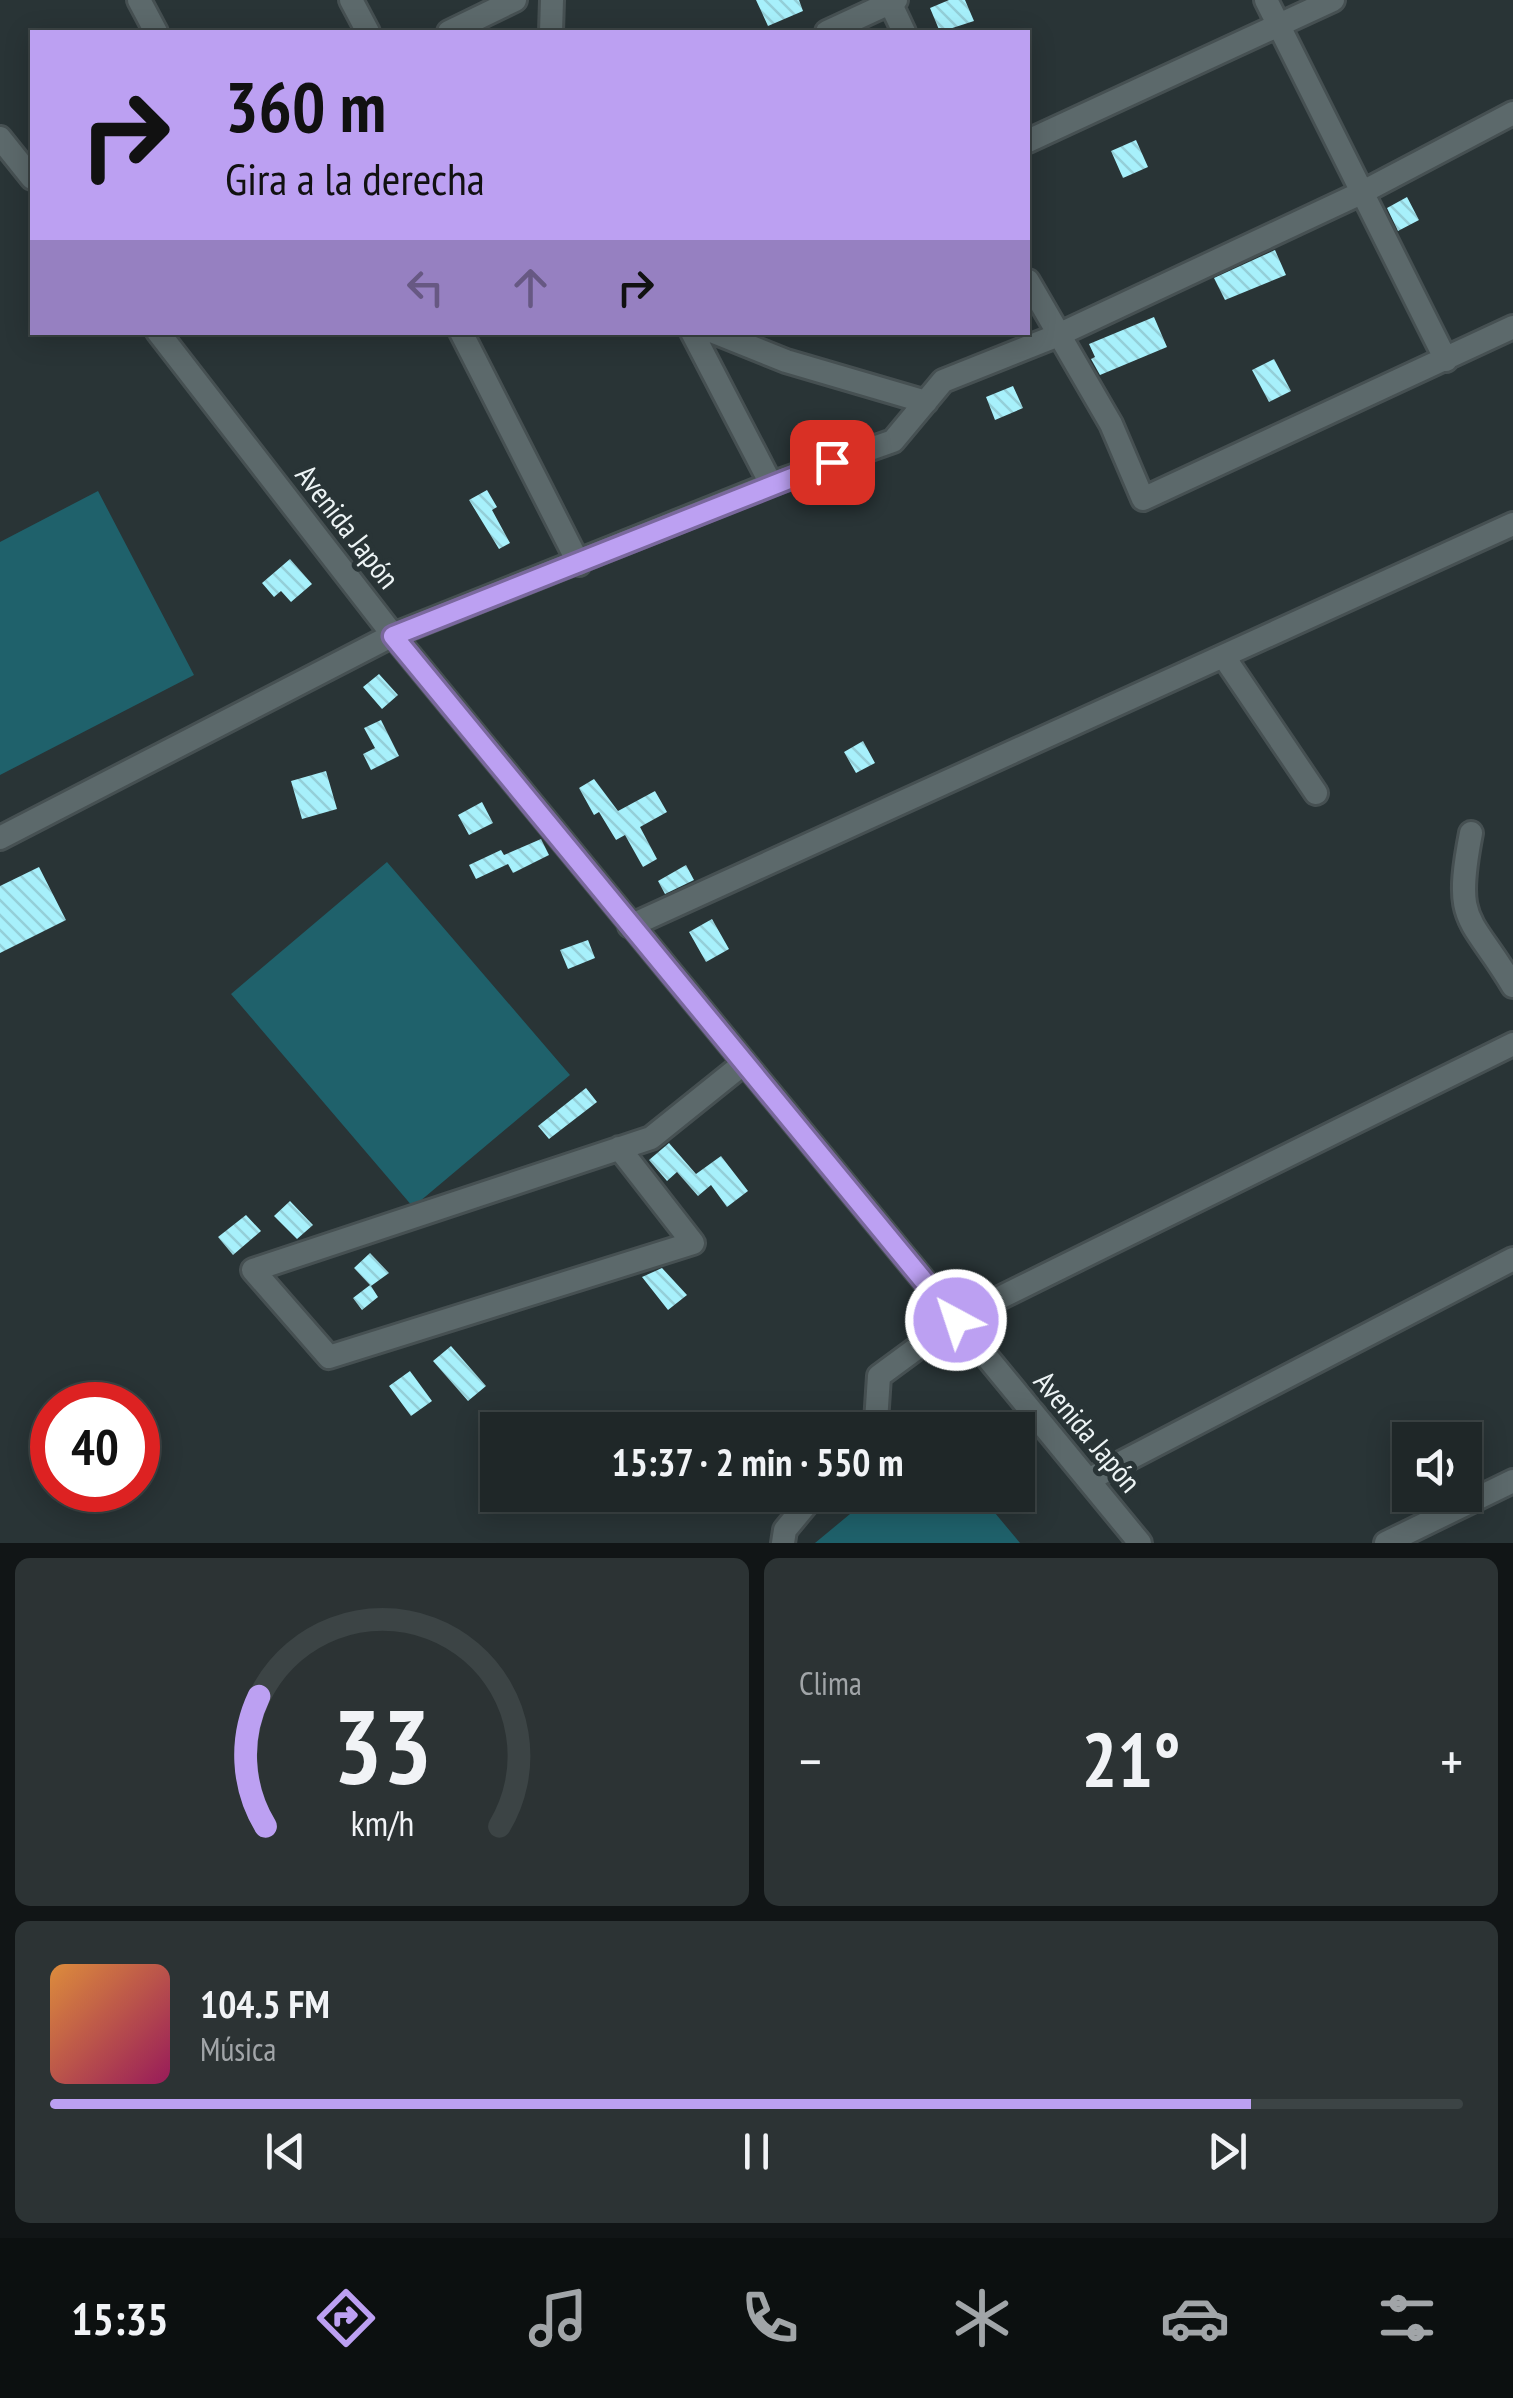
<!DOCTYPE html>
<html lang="es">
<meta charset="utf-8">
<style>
:root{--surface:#1f2728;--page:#2c3334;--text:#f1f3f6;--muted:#a1a5a8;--line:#3c4445;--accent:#bca0f2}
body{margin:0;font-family:"PT Sans Narrow",sans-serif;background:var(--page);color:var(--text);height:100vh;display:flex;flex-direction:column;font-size:38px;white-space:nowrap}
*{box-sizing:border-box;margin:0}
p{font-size:32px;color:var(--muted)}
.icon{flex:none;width:55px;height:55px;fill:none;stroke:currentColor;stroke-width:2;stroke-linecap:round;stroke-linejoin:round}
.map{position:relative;height:1543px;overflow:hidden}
.sheet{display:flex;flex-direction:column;gap:15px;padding:15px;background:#111516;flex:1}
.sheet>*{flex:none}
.hud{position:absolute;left:30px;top:30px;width:1000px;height:305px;border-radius:0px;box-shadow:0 5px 25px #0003,0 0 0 2px var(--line);background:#bca0f2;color:#111;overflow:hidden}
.tools{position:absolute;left:1392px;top:1422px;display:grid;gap:20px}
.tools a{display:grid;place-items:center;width:90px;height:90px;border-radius:0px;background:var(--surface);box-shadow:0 5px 25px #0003,0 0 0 2px var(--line);font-size:50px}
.speed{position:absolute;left:30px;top:1382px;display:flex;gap:20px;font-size:50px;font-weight:700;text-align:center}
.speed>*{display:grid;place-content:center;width:130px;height:130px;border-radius:50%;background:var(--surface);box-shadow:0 5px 25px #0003,0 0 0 2px var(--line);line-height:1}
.speed .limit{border:15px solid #d22;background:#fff;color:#111}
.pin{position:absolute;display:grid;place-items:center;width:85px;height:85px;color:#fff;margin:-42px;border-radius:20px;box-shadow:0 5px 15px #0006}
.me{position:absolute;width:110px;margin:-55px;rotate:320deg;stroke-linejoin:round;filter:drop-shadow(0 0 8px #0008)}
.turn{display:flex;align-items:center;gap:35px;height:210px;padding:0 30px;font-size:45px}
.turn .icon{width:130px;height:130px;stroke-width:2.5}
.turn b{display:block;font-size:70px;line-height:85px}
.lanes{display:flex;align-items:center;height:95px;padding:0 30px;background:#0003;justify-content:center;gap:50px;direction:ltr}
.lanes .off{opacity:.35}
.big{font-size:75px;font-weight:700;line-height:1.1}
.sheet .tile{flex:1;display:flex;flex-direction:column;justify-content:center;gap:15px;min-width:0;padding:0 35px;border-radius:15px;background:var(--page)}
.sheet .dial{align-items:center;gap:0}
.dial svg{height:260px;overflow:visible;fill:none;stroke:var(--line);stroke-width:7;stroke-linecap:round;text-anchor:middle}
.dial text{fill:var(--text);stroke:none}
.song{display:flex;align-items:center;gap:30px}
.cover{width:120px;height:120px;border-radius:15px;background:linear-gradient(135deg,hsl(30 70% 55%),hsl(330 70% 35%))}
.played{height:10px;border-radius:5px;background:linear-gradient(90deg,var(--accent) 85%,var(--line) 85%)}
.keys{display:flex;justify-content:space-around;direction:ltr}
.heat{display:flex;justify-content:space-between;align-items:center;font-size:55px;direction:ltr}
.sheet .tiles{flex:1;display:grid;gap:15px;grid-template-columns:1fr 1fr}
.tile:last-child{grid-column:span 2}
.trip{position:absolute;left:480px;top:1412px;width:555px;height:100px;border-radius:0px;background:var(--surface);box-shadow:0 5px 25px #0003,0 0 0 2px var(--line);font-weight:700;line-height:100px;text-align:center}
.dock{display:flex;height:160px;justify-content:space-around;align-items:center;background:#0c1010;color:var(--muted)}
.dock .icon{width:70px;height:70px}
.dock .current{color:var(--accent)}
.dock b{font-size:45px;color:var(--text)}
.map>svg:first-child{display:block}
.pitch{fill:#1f616b}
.building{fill:url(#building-back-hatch)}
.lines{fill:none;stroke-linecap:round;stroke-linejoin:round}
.minor-casing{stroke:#465052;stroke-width:28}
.minor{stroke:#5c696b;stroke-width:22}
.route-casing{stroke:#7a689d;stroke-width:25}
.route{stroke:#bca0f2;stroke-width:18}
.labels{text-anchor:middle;stroke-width:10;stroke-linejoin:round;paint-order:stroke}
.street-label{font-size:30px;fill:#edf4f5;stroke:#293436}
</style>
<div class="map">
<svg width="1513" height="1543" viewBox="0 0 1513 1543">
<defs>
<pattern id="building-back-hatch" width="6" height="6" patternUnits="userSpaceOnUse" patternTransform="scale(2.5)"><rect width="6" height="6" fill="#a7f0fb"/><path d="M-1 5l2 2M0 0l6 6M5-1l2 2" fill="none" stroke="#94cfd8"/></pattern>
</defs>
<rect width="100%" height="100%" fill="#293436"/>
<path class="pitch" d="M98 491 194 675 0 775V542Z
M387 862 570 1075 413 1207 231 994Z
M873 1495H980L1020 1543H815Z"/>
<path class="building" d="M756 0H799L803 11 768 26Z
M949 0H965L974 21 940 32 930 8Z
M1136 140 1148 167 1123 178 1111 151Z
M1407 197 1419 220 1398 231 1387 208Z
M1275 250 1286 275 1225 300 1214 278Z
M1154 317 1167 347 1100 375 1091 359 1095 357 1089 344Z
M1274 359 1291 391 1269 402 1252 370Z
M1013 386 1023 408 995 420 986 397Z
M487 490 497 507 492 510 510 543 499 549 469 500Z
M290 559 312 584 291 602 281 591 274 597 262 583Z
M379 674 398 695 382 709 363 687Z
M381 720 399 756 371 770 363 754 375 748 364 728Z
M863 741 875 763 856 773 844 752Z
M326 771 337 809 302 819 291 781Z
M594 779 618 811 655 791 667 812 640 827 657 859 643 867 625 835 616 840 599 812 594 815 579 788Z
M482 802 493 823 469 835 458 815Z
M541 839 549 855 513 873 508 864 476 879 469 865 501 850 504 855Z
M686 865 694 880 665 894 658 881Z
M39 867 66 920 0 953V886Z
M712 919 729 949 706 962 689 932Z
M588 940 595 958 568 969 560 950Z
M586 1088 597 1102 549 1139 538 1126Z
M669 1143 696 1174 721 1156 748 1191 727 1207 711 1185 698 1196 677 1172 667 1181 649 1160Z
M290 1201 313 1225 297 1239 274 1216Z
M246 1215 261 1231 233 1255 218 1237Z
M370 1253 389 1273 371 1286 378 1297 362 1310 353 1298 370 1285 354 1268Z
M662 1268 687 1295 668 1310 642 1277Z
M451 1346 486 1386 468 1401 433 1361Z
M410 1371 432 1401 411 1416 389 1386Z"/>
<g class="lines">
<g class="minor-casing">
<path id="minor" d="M139 0 156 32
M351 0 368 32
M889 0 904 32
M1266 0 1446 360
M449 32 515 0
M551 32 552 0
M827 32 896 0
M0 138 32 178
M1028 141 1333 0
M1028 281 1111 424 1143 499 1513 327
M158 332 393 635 1140 1543
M461 332 579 564
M692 332 771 484
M714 332 786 361 926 402
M1224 657 1316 793
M1471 833C1453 926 1470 914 1513 986
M0 838 393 635 771 484 893 441 943 381 1056 336 1361 193 1513 113
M630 926 1513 524
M619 1148 693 1243 329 1357 253 1270 651 1138 743 1064
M870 1430 876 1422 879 1376 955 1320 1513 1044
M1088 1480 1513 1259
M783 1543 785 1530 814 1495
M1386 1543 1513 1481"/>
</g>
<use href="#minor" class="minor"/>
</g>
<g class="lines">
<g class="route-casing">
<path id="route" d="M832 462 393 636 956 1320"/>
</g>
<use href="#route" class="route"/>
</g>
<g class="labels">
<g class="street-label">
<text transform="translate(347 527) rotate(52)" y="10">Avenida Japón</text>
<text transform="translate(1087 1432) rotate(50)" y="10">Avenida Japón</text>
</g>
</g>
</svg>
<div class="tools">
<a><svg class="icon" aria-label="sound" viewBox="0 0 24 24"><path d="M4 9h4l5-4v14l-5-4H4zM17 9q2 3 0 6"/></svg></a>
</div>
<div class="speed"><div class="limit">40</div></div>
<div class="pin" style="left:832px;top:462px;background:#d93025"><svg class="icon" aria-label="arrive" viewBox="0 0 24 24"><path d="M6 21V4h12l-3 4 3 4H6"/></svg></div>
<svg class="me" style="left:956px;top:1320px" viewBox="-20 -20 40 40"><circle r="17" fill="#bca0f2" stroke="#fff" stroke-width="3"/><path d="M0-11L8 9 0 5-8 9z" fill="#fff"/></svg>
<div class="trip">15:37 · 2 min · 550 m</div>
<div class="hud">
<div class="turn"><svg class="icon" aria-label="right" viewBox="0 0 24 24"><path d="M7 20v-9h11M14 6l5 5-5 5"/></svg><div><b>360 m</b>Gira a la derecha</div></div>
<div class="lanes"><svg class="icon off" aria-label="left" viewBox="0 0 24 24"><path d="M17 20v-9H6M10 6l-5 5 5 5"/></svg><svg class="icon off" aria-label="ahead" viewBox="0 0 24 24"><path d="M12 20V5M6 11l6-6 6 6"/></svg><svg class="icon" aria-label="right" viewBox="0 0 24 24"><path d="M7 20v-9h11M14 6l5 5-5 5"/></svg></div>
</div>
</div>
<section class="sheet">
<div class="tiles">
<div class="tile dial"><svg viewBox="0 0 100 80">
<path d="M14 69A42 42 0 1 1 86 69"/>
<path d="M14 69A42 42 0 0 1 12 29" stroke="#bca0f2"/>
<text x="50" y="56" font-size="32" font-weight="700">33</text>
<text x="50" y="72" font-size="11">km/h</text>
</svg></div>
<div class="tile"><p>Clima</p>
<div class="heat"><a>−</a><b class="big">21°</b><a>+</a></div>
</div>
<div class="tile">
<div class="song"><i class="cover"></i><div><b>104.5 FM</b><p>Música</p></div></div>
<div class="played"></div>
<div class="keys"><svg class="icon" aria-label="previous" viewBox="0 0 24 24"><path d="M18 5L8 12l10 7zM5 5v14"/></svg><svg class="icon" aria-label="pause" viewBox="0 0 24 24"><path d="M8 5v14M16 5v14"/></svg><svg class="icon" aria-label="next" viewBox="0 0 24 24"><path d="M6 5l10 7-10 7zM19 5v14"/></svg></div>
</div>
</div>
</section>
<nav class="dock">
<b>15:35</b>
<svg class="icon current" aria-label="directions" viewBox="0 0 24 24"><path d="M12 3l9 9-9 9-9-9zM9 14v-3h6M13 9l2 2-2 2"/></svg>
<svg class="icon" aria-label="music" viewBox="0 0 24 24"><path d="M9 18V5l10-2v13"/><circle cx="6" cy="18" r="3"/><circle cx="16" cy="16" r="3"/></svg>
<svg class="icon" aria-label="phone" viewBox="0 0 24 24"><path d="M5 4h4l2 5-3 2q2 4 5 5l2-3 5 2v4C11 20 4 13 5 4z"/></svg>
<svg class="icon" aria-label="climate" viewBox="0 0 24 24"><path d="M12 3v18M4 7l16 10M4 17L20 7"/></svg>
<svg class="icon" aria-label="car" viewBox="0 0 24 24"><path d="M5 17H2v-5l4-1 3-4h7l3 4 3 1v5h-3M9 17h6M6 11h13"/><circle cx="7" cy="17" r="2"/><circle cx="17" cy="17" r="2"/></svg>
<svg class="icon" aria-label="filters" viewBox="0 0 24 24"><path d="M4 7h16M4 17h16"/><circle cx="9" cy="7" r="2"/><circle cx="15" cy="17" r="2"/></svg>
</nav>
